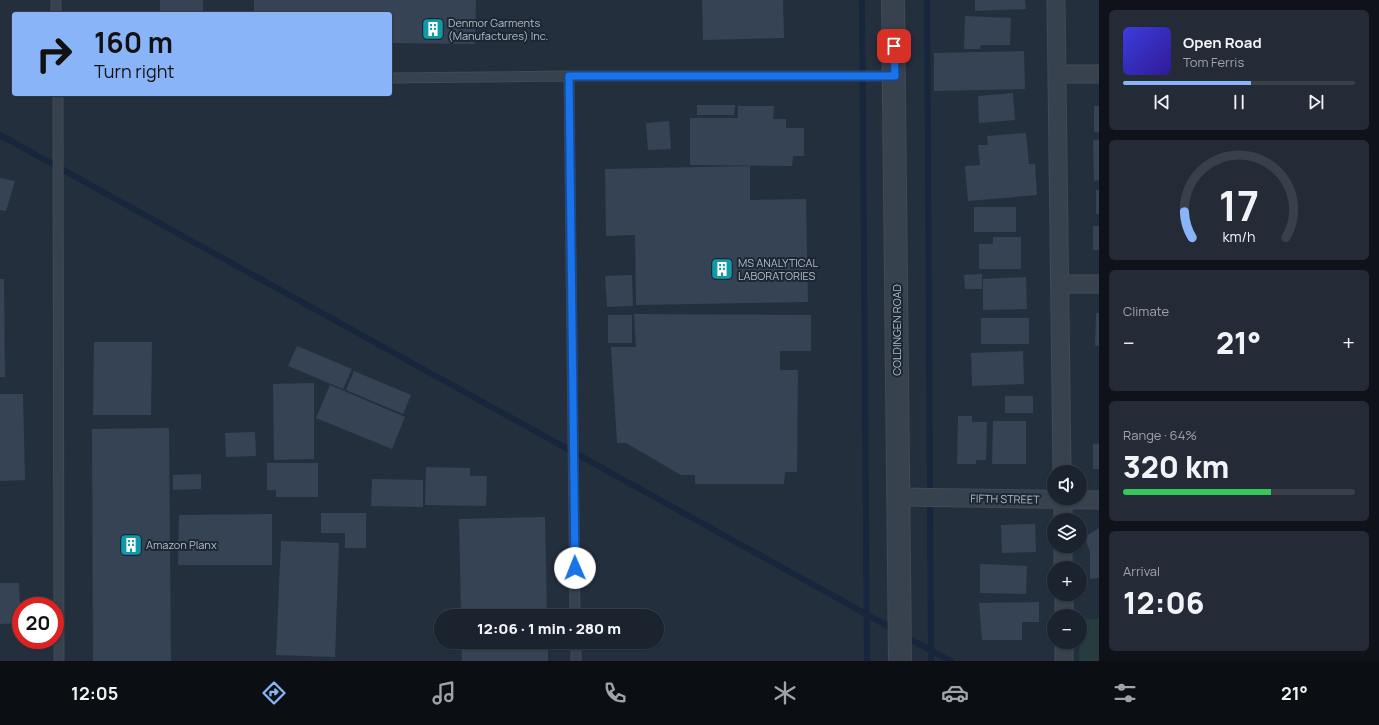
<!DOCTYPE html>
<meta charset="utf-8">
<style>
:root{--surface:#1b232e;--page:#242b36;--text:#f1f3f6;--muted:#a0a4aa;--line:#39404a;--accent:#8ab4f8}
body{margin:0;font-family:Manrope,sans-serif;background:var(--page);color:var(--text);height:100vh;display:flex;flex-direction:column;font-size:15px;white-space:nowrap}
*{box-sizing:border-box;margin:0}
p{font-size:13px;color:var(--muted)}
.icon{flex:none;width:22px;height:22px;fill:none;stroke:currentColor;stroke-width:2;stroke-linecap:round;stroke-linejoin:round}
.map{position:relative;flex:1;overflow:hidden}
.sheet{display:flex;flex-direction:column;gap:10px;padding:10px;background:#0f1319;width:280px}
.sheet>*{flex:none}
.banner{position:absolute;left:12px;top:12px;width:380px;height:84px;border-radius:4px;box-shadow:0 1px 3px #0004,0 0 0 1px var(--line);background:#8ab4f8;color:#111;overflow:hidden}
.tools{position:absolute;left:1047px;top:465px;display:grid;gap:8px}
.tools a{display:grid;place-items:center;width:40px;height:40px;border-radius:50%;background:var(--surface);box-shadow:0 1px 3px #0004,0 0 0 1px var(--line);font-size:20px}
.speed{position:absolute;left:12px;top:597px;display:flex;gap:8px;font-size:20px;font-weight:700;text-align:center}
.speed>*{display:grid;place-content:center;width:52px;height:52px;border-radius:50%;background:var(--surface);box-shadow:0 1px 3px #0004,0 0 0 1px var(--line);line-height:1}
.speed .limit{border:6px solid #d22;background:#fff;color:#111}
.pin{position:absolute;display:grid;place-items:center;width:34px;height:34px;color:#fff;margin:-17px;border-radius:8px;box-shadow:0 2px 6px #0006}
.me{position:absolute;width:44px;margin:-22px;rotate:359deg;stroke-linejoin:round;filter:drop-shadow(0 0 3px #0008)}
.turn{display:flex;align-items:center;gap:14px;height:84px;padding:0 16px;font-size:18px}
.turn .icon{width:52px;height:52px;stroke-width:2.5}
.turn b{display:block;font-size:28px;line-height:34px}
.big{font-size:30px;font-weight:800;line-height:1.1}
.sheet .widget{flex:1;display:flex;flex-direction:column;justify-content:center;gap:6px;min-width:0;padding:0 14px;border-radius:6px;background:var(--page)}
.sheet .dial{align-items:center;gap:0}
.dial svg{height:104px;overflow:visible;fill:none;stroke:var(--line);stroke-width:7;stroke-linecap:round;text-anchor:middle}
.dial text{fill:var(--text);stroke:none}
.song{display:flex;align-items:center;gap:12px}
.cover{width:48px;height:48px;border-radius:6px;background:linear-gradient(135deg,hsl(240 70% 55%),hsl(250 70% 35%))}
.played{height:4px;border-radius:2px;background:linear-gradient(90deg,var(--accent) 55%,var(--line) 55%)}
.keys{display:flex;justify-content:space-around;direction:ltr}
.heat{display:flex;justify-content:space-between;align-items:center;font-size:22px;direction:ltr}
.charge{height:6px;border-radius:3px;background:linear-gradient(90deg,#34c759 64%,var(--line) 0)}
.trip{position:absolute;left:434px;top:609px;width:230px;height:40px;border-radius:20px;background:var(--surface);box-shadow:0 1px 3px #0004,0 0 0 1px var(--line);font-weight:800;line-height:40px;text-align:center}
.dock{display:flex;height:64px;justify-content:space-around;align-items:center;background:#0b0e12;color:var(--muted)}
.dock .icon{width:28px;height:28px}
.dock .on{color:var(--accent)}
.dock b{font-size:18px;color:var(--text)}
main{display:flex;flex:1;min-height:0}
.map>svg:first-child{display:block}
.green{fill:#263c3f}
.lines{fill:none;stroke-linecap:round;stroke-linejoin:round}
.stream{stroke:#17263c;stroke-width:6}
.building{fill:#364354}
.service-casing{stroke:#414a57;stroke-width:11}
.minor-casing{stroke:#414a57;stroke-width:19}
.tertiary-casing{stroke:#414a57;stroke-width:24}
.service{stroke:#38414e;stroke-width:9}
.minor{stroke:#38414e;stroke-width:17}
.tertiary{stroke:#38414e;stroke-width:22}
.route-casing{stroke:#114b97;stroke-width:10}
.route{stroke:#1a73e8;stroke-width:7}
.labels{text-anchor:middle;stroke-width:4;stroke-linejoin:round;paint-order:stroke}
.poi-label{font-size:11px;fill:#b4bcc9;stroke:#1d2633;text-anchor:start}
.street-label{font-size:11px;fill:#b4bcc9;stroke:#1d2633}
</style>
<main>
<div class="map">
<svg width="1099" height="661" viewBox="0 0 1099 661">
<rect width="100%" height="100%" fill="#242f3e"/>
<path class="green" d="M1080 619H1099V661H1079Z"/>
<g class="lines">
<path class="stream" d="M862 0 867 661
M927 0 931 661
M0 135 895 630
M904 636 951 661"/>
</g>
<path class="building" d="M160 0H203V14H160Z
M254 0H476L475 44 390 43V14H254Z
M702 0H783L784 38 703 40Z
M975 0H1025L1026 9 975 11Z
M965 16 1011 18 1010 45H981L980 49H964Z
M1024 51 1025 89 934 91V53Z
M1013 93 1015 120 979 123 978 96Z
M697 105H735L734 115H697Z
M738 106H774L773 119H786V128H804V156H793L792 166 690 165V118H738Z
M1094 106H1099V132H1094Z
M669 121 671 149 648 150 646 123Z
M1026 133 1029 164H1035L1037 195 968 201 965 166 980 165 978 145H988L987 136Z
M1093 140H1099V180L1094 181Z
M750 166V200L806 199 808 302 636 305 635 235 606 236 605 169Z
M0 178 15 181 6 211 0 210Z
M1096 190H1099V214H1096Z
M974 207H1016V232H974Z
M1093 226H1099V250H1093Z
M993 237H1021V269H979V244H993Z
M982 274V289H965L964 275Z
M632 275 633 306 607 307 605 276Z
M1026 277 1027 309 983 310V279Z
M0 279H4L5 377H0Z
M1096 313H1099V346L1095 345Z
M634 314 811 315V351H780V370H798L797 472H785L784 484H695V475H681L626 443H617L611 347H636Z
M608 315H632V343H608Z
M981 318H1029V344H981Z
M94 342H152L151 415H93Z
M297 346 352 369 343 389 288 366Z
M1023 351 1024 384 972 386 971 353Z
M354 371 411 395 403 414 346 390Z
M314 383V459L274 460 273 384Z
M330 385 405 417 392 449 316 418Z
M0 394H23L25 480 0 481Z
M1005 396H1033V413H1005Z
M958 416H972V422H987L986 460H976V464H957Z
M993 421H1026V464H992Z
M169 428 171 661H93L92 429Z
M255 432 256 456 226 457 225 433Z
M1093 444H1099V469H1093Z
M267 463H318V497H276V490H267Z
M426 467 470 468V476H487L486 506 425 505Z
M201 474V489L173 490V475Z
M372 479 423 480V507L371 506Z
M321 513H366V548H345V533H321Z
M272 514V565H178L179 515Z
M545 517 547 616H461L459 519Z
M1035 524 1036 552 1002 553 1001 525Z
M1099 528V578L1090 579V552L1086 541 1088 535Z
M281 541 339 543 335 657 276 655Z
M980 564 1027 566 1026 594 980 593Z
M0 583H19L21 623 0 624Z
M1039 602V622H1022V640H982L979 603Z
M461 642H548V661H462Z"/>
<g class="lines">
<g class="service-casing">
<path id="service" d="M56 0V14
M569 76 575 616
M390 78 569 76H895
M58 94 59 661
M576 642V661"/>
</g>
<g class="minor-casing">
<path id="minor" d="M1056 0 1062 472
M1057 74H1099
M1060 284H1099
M898 497 1099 500
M1063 498V520
M1063 546V568
M1064 594V616
M1064 642V661"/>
</g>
<g class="tertiary-casing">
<path id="tertiary" d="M893 0 900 661"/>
</g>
<use href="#service" class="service"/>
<use href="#minor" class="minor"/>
<use href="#tertiary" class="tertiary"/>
</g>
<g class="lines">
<g class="route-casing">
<path id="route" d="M575 568 569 76H895L894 46"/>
</g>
<use href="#route" class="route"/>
</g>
<defs>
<g id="building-square" transform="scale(1.15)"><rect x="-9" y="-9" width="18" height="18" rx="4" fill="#0f9aa8" stroke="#1d2633"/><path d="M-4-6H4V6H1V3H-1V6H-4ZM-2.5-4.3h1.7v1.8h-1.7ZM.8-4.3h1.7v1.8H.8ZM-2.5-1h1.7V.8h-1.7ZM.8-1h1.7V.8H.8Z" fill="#fff"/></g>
</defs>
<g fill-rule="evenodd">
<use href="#building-square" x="433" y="29"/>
<use href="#building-square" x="722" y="269"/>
<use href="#building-square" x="131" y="545"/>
</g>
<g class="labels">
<g class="poi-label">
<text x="448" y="27">Denmor Garments<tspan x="448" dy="13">(Manufactures) Inc.</tspan></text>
<text x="738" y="267">MS ANALYTICAL<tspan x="738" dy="13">LABORATORIES</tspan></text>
<text x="146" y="549">Amazon Planx</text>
</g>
<g class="street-label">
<text transform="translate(897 330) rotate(-90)" y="4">COLDINGEN ROAD</text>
<text transform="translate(1005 499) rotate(1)" y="4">FIFTH STREET</text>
</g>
</g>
</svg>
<div class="tools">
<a><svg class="icon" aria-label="sound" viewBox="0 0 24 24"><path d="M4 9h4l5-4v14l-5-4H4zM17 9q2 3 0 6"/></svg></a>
<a><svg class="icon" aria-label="layers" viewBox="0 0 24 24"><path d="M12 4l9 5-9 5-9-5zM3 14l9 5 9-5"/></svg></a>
<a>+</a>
<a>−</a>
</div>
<div class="speed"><div class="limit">20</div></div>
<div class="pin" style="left:894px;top:46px;background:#d93025"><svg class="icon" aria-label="arrive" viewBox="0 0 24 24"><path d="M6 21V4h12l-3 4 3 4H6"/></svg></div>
<svg class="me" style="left:575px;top:568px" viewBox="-20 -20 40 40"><circle r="19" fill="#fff"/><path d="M0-13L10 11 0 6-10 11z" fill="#1a73e8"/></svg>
<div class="trip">12:06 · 1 min · 280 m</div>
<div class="banner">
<div class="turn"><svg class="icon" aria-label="right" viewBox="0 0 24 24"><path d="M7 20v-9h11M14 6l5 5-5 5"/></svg><div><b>160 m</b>Turn right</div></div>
</div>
</div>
<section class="sheet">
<div class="widget">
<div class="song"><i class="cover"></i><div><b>Open Road</b><p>Tom Ferris</p></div></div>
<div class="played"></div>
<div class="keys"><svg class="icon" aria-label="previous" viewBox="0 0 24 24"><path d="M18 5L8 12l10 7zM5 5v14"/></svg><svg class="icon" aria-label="pause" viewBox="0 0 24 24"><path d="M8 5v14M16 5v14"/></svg><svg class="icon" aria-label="next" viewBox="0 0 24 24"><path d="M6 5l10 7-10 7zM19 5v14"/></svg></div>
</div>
<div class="widget dial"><svg viewBox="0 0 100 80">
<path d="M14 69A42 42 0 1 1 86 69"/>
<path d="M14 69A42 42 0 0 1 8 49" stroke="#8ab4f8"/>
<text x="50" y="56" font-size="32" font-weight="700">17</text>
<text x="50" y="72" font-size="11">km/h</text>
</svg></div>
<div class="widget"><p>Climate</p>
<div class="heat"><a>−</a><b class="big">21°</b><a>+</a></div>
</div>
<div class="widget"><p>Range · 64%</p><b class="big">320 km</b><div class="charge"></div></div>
<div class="widget"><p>Arrival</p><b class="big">12:06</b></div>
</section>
</main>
<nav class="dock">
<b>12:05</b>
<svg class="icon on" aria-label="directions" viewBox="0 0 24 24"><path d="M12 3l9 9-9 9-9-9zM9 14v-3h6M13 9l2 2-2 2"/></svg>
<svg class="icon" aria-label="music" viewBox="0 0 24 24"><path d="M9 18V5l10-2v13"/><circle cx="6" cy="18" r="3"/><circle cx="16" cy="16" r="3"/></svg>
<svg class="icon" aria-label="phone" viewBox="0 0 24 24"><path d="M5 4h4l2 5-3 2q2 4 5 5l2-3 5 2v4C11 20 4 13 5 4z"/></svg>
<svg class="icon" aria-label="climate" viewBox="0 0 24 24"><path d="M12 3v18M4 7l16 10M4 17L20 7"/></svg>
<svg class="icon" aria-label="car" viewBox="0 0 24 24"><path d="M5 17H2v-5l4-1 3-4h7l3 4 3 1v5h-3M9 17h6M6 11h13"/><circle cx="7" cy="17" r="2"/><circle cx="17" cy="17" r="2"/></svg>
<svg class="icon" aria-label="filters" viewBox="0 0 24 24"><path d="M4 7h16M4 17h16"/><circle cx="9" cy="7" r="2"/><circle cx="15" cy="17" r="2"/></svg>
<b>21°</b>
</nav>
